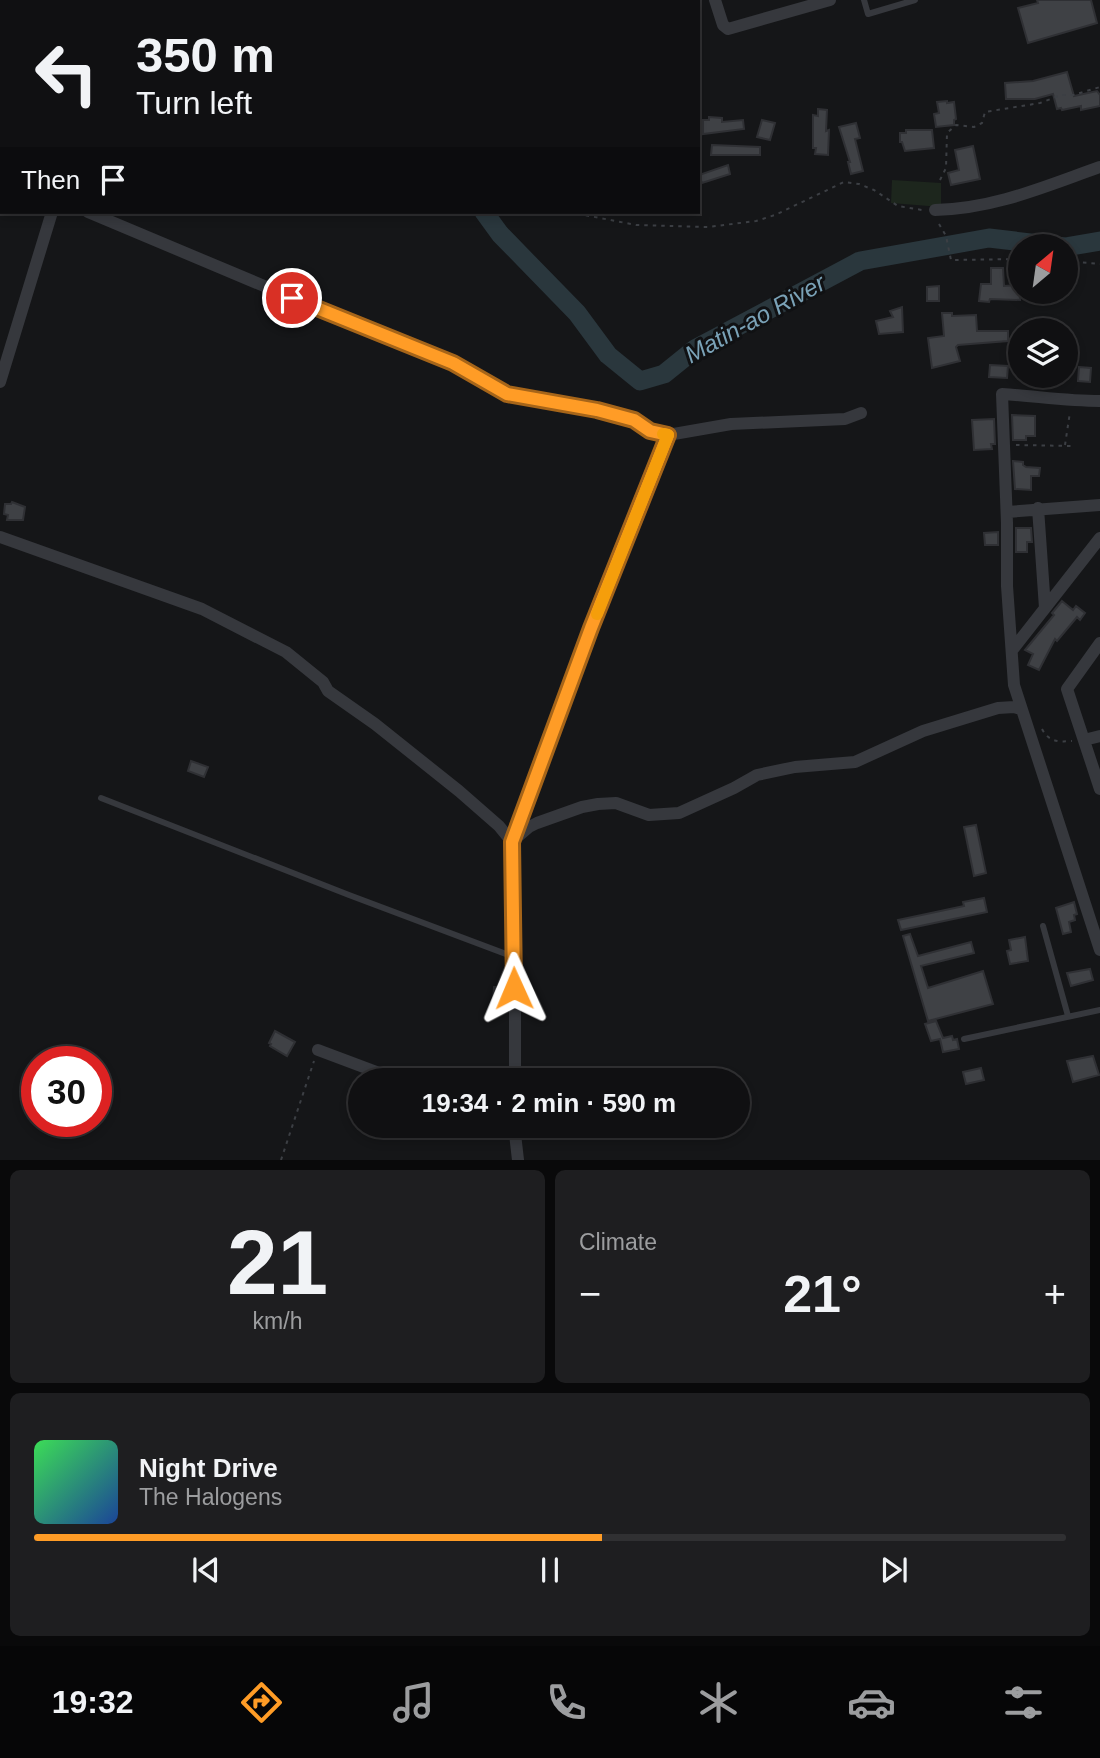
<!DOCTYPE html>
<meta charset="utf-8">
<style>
:root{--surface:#101012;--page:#1e1e20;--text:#f1f3f6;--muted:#9c9d9f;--line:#303032;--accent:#ff9c26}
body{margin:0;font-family:Arial,sans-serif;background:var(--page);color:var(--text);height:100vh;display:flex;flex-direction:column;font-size:26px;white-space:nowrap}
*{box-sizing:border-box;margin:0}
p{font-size:23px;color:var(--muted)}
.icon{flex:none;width:38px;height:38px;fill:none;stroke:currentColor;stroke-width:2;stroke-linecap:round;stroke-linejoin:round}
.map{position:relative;height:1160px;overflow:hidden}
.side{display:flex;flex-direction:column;gap:10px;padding:10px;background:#09090a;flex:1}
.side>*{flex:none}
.hud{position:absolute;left:0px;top:0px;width:700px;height:214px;box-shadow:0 4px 10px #0003,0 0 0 2px var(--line);background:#101012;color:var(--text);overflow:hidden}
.needle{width:46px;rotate:29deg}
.controls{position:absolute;left:1008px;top:234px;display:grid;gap:14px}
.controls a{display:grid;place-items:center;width:70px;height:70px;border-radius:50%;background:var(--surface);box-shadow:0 4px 10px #0003,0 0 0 2px var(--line);font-size:35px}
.speed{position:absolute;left:21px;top:1046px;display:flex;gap:14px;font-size:35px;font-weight:700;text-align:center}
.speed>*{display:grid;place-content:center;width:91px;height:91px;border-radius:50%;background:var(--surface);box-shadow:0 4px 10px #0003,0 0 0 2px var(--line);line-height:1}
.speed .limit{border:10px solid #d22;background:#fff;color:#111}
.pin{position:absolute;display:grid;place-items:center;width:60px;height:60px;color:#fff;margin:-30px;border:4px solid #fff;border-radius:50%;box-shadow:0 2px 7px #0007}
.me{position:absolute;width:77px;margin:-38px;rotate:359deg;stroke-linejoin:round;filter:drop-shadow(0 0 5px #0008)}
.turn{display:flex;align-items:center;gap:24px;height:147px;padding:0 21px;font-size:32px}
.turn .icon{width:91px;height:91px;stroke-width:2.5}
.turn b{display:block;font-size:49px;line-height:60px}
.then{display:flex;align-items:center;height:66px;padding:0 21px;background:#0003;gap:14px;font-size:26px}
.big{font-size:52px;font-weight:800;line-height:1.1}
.side .card{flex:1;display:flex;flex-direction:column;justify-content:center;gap:10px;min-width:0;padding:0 24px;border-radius:10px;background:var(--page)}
.side .dial{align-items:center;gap:0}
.dial b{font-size:91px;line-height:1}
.song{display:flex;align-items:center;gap:21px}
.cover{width:84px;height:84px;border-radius:10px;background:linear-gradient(135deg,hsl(130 70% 55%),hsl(220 70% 35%))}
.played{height:7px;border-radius:4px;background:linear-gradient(90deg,var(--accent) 55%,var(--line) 55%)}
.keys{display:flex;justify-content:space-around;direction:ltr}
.heat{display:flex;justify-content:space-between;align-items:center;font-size:38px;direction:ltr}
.side .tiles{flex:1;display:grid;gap:10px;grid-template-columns:1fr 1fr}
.card:last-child{grid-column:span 2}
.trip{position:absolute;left:348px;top:1068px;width:402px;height:70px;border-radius:35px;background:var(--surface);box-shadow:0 4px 10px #0003,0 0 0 2px var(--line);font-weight:800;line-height:70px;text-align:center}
.menu{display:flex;height:112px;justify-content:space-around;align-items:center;background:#060607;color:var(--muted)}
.menu .icon{width:49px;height:49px}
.menu .on{color:var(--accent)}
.menu b{font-size:32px;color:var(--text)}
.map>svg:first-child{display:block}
.green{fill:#1d261d}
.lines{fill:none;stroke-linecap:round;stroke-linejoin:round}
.river{stroke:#2a373d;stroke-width:19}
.building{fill:#3f4145;stroke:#2f3034;stroke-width:2}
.path{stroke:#3c3f44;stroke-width:2;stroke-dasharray:3.5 5;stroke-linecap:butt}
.lane{stroke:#36383d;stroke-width:6}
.street{stroke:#36383d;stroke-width:12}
.route-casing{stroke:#a66519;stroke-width:18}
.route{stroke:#ff9c26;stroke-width:12}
.slow{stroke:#f59e0b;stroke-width:12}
.labels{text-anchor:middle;stroke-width:6;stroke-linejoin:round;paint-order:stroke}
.water-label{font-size:24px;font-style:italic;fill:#7aa2b7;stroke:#101113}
</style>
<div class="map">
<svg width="1100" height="1160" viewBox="0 0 1100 1160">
<rect width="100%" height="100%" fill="#151618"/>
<path class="green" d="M892 180 941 183V207L891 203Z"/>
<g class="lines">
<path class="river" d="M201 0 202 2
M484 212 500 234 577 313 608 355 640 381 664 374 695 349 860 261 989 238 1065 247 1100 241"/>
</g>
<path class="building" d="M1037 0H1091L1097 23 1028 43 1018 8 1038 3Z
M1067 72 1074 96 1097 91 1100 95V106L1081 110V106L1062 110 1061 108 1057 109 1053 94 1035 99H1006L1005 83 1033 81Z
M947 101V103L954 102 956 119 954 120V125L936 127 934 114 939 113 937 102Z
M818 109 827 110 826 131 829 130 828 155 815 154 816 148H813V115L818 116Z
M709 117 722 118V122L743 120 744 129 703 134V120H709Z
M762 120 775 123 770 140 757 137Z
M856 123 860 138 855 139 863 171 851 174 848 162H850L839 127Z
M906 130H932L934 148 905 151 902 142H900V133H906Z
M712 145 760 147V155H711Z
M973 146 980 179 951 185 948 173 959 170 955 150Z
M728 165 730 174 702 183 699 175Z
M991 268H1003L1004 286 1019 285 1020 300 990 299 989 302 979 301 981 284H991Z
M939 286V301H927V287Z
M902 307 903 332 879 334 876 321 893 317 890 311Z
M942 313H952V316L976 315 977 331H1008V341L958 345 956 347 960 361 932 368 928 338 944 336Z
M990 365 1008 366 1007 378 989 377Z
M1079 367 1091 368 1090 382 1078 381Z
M1012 415 1035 416V436H1026V440H1013Z
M994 419 995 444H991L992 449 974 450 972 420Z
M1013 461 1023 462V465L1026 467 1040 468 1039 476H1031V490L1015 489Z
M12 502 25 507 23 520H7L8 515 4 514 5 504H11Z
M1016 528H1031L1032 542H1027V552H1016Z
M998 532V545H985L984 533Z
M1062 601 1073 610 1076 606 1085 613 1080 620 1077 617 1057 641 1055 639 1039 670 1028 665 1033 654 1025 650 1054 615 1052 613Z
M191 761 208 767 204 777 188 771Z
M976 825 986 873 974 876 964 827Z
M984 898 987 912 901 930 898 920 964 906 963 902Z
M1074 902 1077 914 1074 915 1075 920 1069 922 1071 932 1063 934 1056 908Z
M910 934 918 956 971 942 974 953 921 966 928 988 983 971 993 1004 928 1021 903 936Z
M1025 937 1028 961 1010 964 1007 951 1011 950 1009 940Z
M1090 969 1093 980 1071 986 1067 973Z
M494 987H506V1003L493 1002Z
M936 1021 943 1038 952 1036 953 1040 957 1039 959 1049 943 1052 940 1039 931 1041 925 1024Z
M275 1031 295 1042 287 1056 270 1046 271 1044 269 1043Z
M1093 1056 1099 1075 1073 1082 1067 1061Z
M981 1068 984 1080 966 1084 963 1072Z"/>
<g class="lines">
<path class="path" d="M940 180 946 168 947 133 956 125 974 127 982 123 985 112 1040 103 1061 95H1073L1100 87
M569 212 636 225 708 227 756 221 775 215 844 182 859 184 874 190 898 206 922 210
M939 224 946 236 951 260 1020 259
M1066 261 1100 264
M1016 445 1074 446
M1065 445 1070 412
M1042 729C1049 742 1058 742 1072 741
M281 1160 314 1061"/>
<path class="lane" d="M864 0 868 14 915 0
M101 798 349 895 514 957
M1043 926 1068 1016
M964 1039 1100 1010"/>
<path class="street" d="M432 0 433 2
M715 0 723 25 728 29 830 0
M623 2 630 0
M0 172 2 173
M935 210C994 209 1046 186 1100 167
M88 212 314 307 441 357 507 394 597 410 634 420 650 431 668 435 731 424 845 419 861 413
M0 382 52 212
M1100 401C1067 401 1035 396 1002 394L1007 523V586L1014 685 1100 950
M1038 508 1045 608
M1007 512 1100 505
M0 537 202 609 286 652 323 682 328 691 375 724 459 791 499 826 512 842
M1100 643 1067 689 1100 789
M1013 649 1100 538
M1084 740 1100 736
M515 839 529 827 537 823 582 807 598 804 616 803 649 815 679 813 734 788 757 775 795 767 855 762 923 731 998 708 1014 707 1021 709
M318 1050 398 1080
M515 1080V897L512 842 591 628 668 435
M514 1125 518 1160"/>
</g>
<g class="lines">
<g class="route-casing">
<path id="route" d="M292 298 453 363 507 394 597 410 634 420 650 431 668 435 591 628 512 842 514 988"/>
</g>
<use href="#route" class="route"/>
<path class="slow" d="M597 614 668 435 663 434"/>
</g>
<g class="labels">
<g class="water-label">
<text transform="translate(755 319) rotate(-29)" y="8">Matin-ao River</text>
</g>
</g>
</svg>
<div class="controls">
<a><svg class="needle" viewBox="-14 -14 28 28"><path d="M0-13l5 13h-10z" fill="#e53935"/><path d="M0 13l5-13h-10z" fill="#9c9d9f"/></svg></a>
<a><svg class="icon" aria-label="layers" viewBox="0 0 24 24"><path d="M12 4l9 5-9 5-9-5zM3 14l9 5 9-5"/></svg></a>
</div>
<div class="speed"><div class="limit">30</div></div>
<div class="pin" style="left:292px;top:298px;background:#d93025"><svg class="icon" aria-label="arrive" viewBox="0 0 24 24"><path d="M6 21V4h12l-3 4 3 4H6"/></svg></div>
<svg class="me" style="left:514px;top:988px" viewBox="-20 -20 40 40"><path d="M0-17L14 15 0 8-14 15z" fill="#ff9c26" stroke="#fff" stroke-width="4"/></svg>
<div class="trip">19:34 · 2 min · 590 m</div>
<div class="hud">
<div class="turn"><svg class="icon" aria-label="left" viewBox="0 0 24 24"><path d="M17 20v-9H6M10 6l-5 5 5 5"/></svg><div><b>350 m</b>Turn left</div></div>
<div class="then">Then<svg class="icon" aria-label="arrive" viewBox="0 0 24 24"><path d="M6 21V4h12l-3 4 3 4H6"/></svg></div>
</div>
</div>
<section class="side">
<div class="tiles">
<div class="card dial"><b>21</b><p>km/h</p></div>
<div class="card"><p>Climate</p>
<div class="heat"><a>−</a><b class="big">21°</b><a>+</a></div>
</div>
<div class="card">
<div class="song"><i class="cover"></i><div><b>Night Drive</b><p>The Halogens</p></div></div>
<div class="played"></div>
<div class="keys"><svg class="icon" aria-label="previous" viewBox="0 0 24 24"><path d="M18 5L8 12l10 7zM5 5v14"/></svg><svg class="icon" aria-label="pause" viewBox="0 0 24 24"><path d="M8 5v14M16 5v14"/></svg><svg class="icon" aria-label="next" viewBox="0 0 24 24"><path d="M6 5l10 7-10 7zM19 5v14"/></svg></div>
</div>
</div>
</section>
<nav class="menu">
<b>19:32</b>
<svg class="icon on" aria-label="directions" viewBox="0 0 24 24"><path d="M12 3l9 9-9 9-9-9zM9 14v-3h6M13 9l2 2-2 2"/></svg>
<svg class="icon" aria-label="music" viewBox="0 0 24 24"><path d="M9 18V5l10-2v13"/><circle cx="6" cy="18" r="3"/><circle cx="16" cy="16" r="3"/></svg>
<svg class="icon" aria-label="phone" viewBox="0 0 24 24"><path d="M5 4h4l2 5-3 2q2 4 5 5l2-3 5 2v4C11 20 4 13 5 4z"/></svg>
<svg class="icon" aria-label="climate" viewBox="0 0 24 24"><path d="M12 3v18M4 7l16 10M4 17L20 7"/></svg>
<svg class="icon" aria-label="car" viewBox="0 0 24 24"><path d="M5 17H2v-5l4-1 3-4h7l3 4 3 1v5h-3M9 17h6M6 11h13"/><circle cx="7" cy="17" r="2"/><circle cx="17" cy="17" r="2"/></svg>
<svg class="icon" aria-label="filters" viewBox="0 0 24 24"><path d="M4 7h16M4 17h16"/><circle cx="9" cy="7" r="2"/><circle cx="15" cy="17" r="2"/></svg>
</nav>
